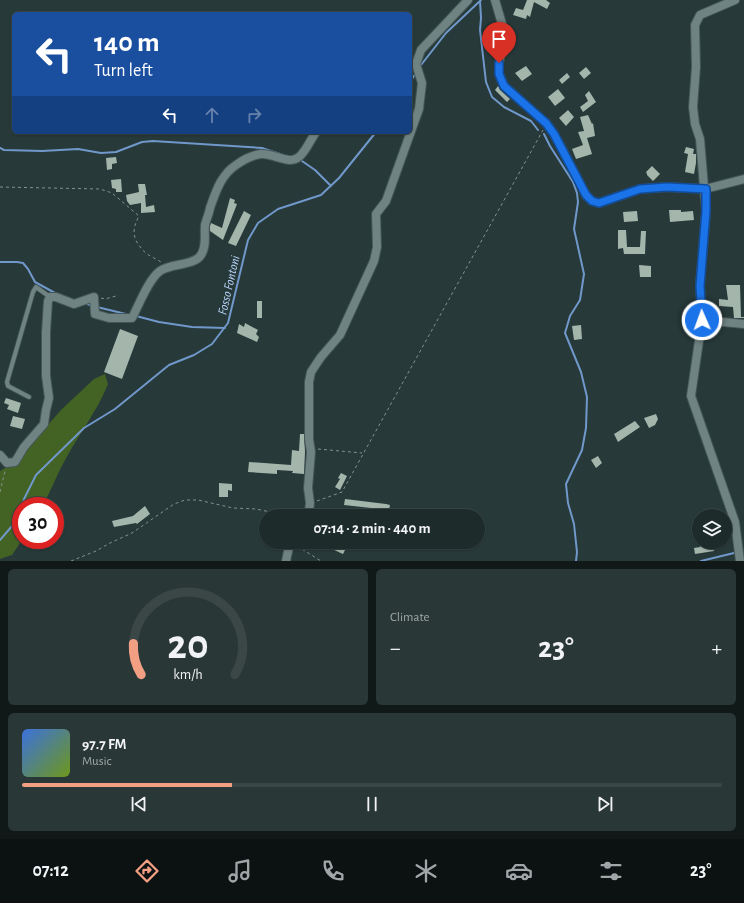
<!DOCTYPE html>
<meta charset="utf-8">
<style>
:root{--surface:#1d2b2b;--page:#2a3737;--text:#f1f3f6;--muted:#a0a7a9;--line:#3b4747;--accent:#f39f84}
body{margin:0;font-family:"Alegreya Sans",sans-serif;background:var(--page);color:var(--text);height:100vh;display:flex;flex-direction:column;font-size:15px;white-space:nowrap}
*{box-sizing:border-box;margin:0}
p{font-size:13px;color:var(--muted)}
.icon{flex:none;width:22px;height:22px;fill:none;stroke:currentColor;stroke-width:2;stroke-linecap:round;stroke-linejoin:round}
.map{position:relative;height:561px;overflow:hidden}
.panel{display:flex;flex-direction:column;gap:8px;padding:8px;background:#101818;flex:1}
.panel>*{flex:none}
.top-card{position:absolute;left:12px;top:12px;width:400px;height:122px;border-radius:6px;box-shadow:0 1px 3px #0004,0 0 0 1px var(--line);background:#1a4fa0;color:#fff;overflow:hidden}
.tools{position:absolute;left:692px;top:509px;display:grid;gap:8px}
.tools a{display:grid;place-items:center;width:40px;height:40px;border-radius:50%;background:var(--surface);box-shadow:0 1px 3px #0004,0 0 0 1px var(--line);font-size:20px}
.speed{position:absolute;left:12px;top:497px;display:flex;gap:8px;font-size:20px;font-weight:700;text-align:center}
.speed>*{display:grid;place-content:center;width:52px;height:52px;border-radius:50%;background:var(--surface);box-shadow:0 1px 3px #0004,0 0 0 1px var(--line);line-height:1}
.speed .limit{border:6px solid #d22;background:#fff;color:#111}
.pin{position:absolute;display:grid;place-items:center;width:34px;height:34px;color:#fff;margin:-41px -17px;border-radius:50% 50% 50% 0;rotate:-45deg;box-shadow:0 0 4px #0007}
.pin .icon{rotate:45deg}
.me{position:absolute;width:44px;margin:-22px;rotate:358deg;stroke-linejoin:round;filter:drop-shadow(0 0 3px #0008)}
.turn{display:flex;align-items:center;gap:14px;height:84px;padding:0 16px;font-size:18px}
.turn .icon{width:52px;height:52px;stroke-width:2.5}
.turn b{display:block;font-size:28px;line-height:34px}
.lanes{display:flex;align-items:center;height:38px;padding:0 16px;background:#0003;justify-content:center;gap:20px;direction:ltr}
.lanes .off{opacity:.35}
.big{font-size:30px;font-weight:700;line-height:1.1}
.panel .card{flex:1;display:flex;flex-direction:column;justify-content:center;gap:6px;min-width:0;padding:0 14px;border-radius:6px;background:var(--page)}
.panel .dial{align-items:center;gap:0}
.dial svg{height:104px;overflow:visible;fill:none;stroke:var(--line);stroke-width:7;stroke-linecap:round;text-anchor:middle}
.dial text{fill:var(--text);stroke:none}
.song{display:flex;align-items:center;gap:12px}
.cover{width:48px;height:48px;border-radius:6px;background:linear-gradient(135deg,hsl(220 70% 55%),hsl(80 70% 35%))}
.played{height:4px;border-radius:2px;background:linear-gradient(90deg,var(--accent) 30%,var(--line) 30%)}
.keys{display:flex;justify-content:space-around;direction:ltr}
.heat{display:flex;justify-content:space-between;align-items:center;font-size:22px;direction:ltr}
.panel .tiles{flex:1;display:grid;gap:8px;grid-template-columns:1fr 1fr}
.card:last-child{grid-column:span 2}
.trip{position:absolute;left:259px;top:509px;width:226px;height:40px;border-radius:20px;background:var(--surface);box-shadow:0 1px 3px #0004,0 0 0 1px var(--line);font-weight:700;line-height:40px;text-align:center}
.dock{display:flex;height:64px;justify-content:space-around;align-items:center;background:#0c1111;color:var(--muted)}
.dock .icon{width:28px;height:28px}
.dock .active{color:var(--accent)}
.dock b{font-size:18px;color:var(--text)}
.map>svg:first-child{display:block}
.green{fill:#436324}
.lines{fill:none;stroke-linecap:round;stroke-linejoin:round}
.stream{stroke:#7098ca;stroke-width:2}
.building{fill:#a4b5ac}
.service-casing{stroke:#465656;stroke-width:5.5}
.minor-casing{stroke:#465656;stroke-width:10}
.path{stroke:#839291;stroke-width:1;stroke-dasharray:3 3;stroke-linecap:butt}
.service{stroke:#6f8382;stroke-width:4}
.minor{stroke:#6f8382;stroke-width:8}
.route-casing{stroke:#114b97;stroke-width:10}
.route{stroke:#1a73e8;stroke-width:7}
.labels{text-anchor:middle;stroke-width:4;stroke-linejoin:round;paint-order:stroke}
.water-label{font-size:13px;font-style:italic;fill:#bad6fd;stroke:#273939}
</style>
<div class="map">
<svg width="744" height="561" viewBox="0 0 744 561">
<rect width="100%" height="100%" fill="#273939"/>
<path class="green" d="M105 374 108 384C97 412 78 435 64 462 56 476 51 492 42 506H21L22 540 12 555 0 559V471L18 460 25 451 61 410 94 379Z"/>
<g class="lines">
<path class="stream" d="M480 1 481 18 480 30 486 82 492 97 504 107 531 121 538 130
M421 65 446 33 481 0
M410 82 416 73
M544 134 550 146 573 182 577 193 578 202 574 229 584 274 580 300 570 316 565 333 581 372 587 397 586 428 582 450 566 484 568 503 574 524 577 552 576 561
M0 148 4 150 42 151 78 149 101 153 116 152 142 142 153 141 262 148 283 155
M302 161 315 170 331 186
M0 262H17L23 263 28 269 35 282 55 293
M84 303 93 306
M97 307 130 315
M136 316 159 322 192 327 225 328
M22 506 24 499 36 475 84 428 115 409 169 365 194 355 212 344 228 323 248 240 258 223 278 209 321 195 339 178 376 132
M0 540 18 519 21 510
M701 561 734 553"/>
</g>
<path class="building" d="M527 0H546L550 3 547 9 534 2 530 17 527 15 526 19 513 15 516 8 523 10Z
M489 31 495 33V37L498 39 496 50 489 47 490 44H487Z
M526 66 532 74 522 81 515 73Z
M586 67 591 73 584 79 579 73Z
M567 73 570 77 562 84 559 80Z
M498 86 500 90 510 99 507 102 495 90Z
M558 89 565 98 555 106 548 97Z
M589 91 596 102 583 112 580 107 588 101 585 95Z
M568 110 574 117 566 126 559 118Z
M588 115 592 124 593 123 595 136 587 138 592 154 576 159 572 149 583 145 578 132 584 131 580 117Z
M686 147 694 149 693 154H696V163L694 174 685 172 688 154 684 153Z
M116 157 117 163 112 164V169L107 170 106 158Z
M652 166 660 174 653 181 647 175V174L646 172Z
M121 179 122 192H116V189L112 188 111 180Z
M138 184H145L147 195H145L146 207 154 205 155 212 141 213V203L130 205 127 201 126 195 139 192Z
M230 198 235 200 234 203 237 204 223 240 210 231V226L211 223 222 228Z
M669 210H681V212L693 211 694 220 670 222Z
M244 211 251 215 236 246 228 243Z
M637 211 638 221 624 222 623 212Z
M618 230H626L627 247H640L641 231H646L645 254H624L623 248 618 249Z
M639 265 651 266V277H640Z
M726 285H740L741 317H744V318H734L733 307 719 306V299L728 300Z
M257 301H262V318H257Z
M245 323 258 330 256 334 259 337 257 342 237 333 239 324 244 327Z
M581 325 582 339 574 340 572 326Z
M120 329 138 336 122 379 104 372Z
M6 398 21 403 18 413 7 409 9 405 4 403Z
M656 414 658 419 655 425 649 428 644 418Z
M13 416 25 419 22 429 10 426Z
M635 421 640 427 618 442 614 434Z
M300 434H304L305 452 304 474 292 473 293 471 277 470V474L248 472 249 462 291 465 292 450 299 451Z
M598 456 602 463 596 468 591 460Z
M341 473 347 476 340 490 335 487 340 479 338 478Z
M219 483 232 484V491L228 490V497H219Z
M345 499 386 504 390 505 389 510 344 505Z
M145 506 150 514 137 524 136 523 114 527 112 521 133 516Z
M335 542H349L343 554 332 549Z
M705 542H713L714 551 695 554 694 548 700 547V543Z"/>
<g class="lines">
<g class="service-casing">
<path id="service" d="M29 397 8 386 7 382 33 292 36 287 50 297"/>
</g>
<g class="minor-casing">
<path id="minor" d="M495 0 505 34 499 63V74L504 86 546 123 554 134 586 195 592 201 599 203 640 189 667 187 705 189 744 179
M735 0 700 15 695 25 696 67 693 107 695 124 700 139 706 211 700 285 702 320 691 396 735 522 740 561
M702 320 744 324
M0 455 7 463 15 462 24 447 44 424 46 410 49 398 46 376V332L48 301 50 297H56L74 304 94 297 95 314 109 318H132C139 305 148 280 160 271 171 263 194 266 201 255 207 246 204 236 205 225 206 220 209 214 210 208 216 191 221 175 236 165 243 160 253 155 261 154 274 153 291 167 301 155 307 149 311 139 316 132
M305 516 309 511 310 503 308 488 311 452 309 439V382L311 372 321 357 340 335 374 261 377 247 376 214 386 201 419 109 422 83 416 64 421 50 468 0
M286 561 290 542"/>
</g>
<path class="path" d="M0 187 100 189 112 193 139 216C132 229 132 238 142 249 146 255 155 258 161 262
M101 298 105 299 116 296
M318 449 362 453
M0 492 5 471
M317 501 342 492 543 130
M297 546 321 561
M71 561 96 551 110 543 132 533 174 504 185 500H198L233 508 256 509 289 516H299"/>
<use href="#service" class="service"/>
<use href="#minor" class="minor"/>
</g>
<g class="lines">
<g class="route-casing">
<path id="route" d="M499 63V74L504 86 546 123 554 134 586 195 592 201 599 203 640 189 667 187 706 189V211L700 286 702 320"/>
</g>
<use href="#route" class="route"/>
</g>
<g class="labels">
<g class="water-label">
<text transform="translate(228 285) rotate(-77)" y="5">Fosso Fontoni</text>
</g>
</g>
</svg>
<div class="tools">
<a><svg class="icon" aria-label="layers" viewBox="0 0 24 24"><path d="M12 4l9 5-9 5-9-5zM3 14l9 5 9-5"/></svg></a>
</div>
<div class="speed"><div class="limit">30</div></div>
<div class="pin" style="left:499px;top:63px;background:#d93025"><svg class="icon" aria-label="arrive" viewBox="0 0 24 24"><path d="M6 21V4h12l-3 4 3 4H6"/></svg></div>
<svg class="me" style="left:702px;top:320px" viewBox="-20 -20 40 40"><circle r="17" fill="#1a73e8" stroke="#fff" stroke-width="3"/><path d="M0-11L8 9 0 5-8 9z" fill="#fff"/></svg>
<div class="trip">07:14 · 2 min · 440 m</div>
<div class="top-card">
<div class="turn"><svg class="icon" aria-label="left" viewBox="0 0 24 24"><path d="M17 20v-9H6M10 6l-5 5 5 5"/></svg><div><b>140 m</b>Turn left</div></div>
<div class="lanes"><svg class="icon" aria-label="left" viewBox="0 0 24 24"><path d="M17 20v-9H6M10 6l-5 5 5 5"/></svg><svg class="icon off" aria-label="ahead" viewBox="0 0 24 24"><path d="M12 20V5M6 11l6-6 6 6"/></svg><svg class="icon off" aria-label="right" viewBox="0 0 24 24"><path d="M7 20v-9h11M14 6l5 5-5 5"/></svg></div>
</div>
</div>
<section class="panel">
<div class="tiles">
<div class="card dial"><svg viewBox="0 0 100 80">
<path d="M14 69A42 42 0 1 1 86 69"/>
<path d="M14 69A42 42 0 0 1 8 45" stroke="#f39f84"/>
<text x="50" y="56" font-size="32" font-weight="700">20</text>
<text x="50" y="72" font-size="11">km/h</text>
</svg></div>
<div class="card"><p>Climate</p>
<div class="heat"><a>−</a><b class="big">23°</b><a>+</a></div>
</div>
<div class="card">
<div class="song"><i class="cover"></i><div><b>97.7 FM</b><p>Music</p></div></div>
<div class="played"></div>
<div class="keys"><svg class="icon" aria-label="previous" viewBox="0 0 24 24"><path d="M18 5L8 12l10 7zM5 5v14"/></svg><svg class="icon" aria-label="pause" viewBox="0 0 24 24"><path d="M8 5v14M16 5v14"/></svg><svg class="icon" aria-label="next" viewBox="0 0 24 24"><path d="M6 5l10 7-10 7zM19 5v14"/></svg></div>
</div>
</div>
</section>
<nav class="dock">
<b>07:12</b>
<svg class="icon active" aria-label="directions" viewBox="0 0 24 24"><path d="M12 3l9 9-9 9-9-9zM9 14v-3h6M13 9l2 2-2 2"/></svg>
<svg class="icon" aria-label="music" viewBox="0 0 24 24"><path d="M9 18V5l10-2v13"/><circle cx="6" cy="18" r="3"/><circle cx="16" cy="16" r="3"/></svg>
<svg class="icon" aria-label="phone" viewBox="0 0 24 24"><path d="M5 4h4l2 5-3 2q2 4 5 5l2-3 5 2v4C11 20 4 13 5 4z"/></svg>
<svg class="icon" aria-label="climate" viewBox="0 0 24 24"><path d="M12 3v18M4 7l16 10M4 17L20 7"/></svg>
<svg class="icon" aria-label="car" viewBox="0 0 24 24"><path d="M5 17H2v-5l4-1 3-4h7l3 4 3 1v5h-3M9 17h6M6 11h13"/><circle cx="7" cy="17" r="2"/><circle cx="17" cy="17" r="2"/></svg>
<svg class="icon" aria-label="filters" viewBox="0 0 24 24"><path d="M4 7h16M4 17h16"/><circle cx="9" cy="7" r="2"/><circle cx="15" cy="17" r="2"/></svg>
<b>23°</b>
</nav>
